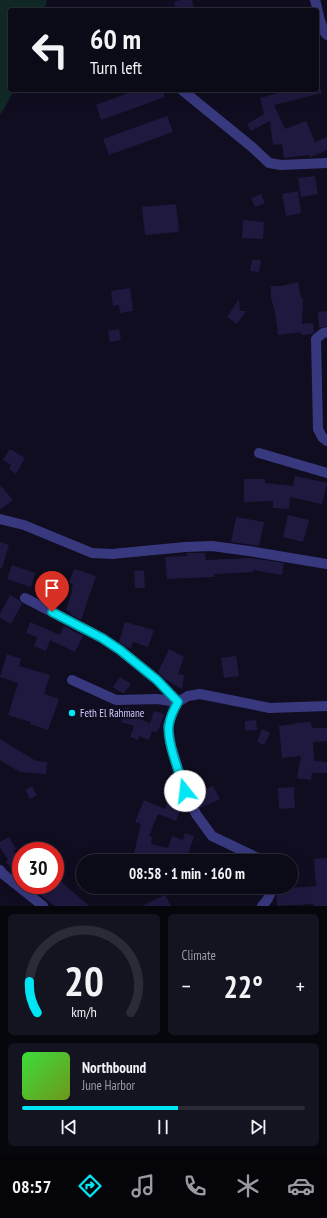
<!DOCTYPE html>
<meta charset="utf-8">
<style>
:root{--surface:#0b0a17;--page:#141320;--text:#f1f3f6;--muted:#9a9aa1;--line:#2b2b36;--accent:#01e6f5}
body{margin:0;font-family:"PT Sans Narrow",sans-serif;background:var(--page);color:var(--text);height:100vh;display:flex;flex-direction:column;font-size:15px;white-space:nowrap}
*{box-sizing:border-box;margin:0}
p{font-size:13px;color:var(--muted)}
.icon{flex:none;width:22px;height:22px;fill:none;stroke:currentColor;stroke-width:2;stroke-linecap:round;stroke-linejoin:round}
.map{position:relative;height:906px;overflow:hidden}
.panel{display:flex;flex-direction:column;gap:8px;padding:8px;background:#06060d;flex:1}
.panel>*{flex:none}
.guide{position:absolute;left:8px;top:8px;width:311px;height:84px;border-radius:4px;box-shadow:0 4px 16px #0002,0 0 0 1px var(--line);background:#0b0a17;color:var(--text);overflow:hidden}
.speed{position:absolute;left:12px;top:842px;display:flex;gap:8px;font-size:20px;font-weight:700;text-align:center}
.speed>*{display:grid;place-content:center;width:52px;height:52px;border-radius:50%;background:var(--surface);box-shadow:0 4px 16px #0002,0 0 0 1px var(--line);line-height:1}
.speed .limit{border:6px solid #d22;background:#fff;color:#111}
.pin{position:absolute;display:grid;place-items:center;width:34px;height:34px;color:#fff;margin:-41px -17px;border-radius:50% 50% 50% 0;rotate:-45deg;box-shadow:0 0 4px #0007}
.pin .icon{rotate:45deg}
.me{position:absolute;width:44px;margin:-22px;rotate:344deg;stroke-linejoin:round;filter:drop-shadow(0 0 3px #0008)}
.turn{display:flex;align-items:center;gap:14px;height:84px;padding:0 16px;font-size:18px}
.turn .icon{width:52px;height:52px;stroke-width:2.5}
.turn b{display:block;font-size:28px;line-height:34px}
.big{font-size:30px;font-weight:700;line-height:1.1}
.panel .widget{flex:1;display:flex;flex-direction:column;justify-content:center;gap:6px;min-width:0;padding:0 14px;border-radius:6px;background:var(--page)}
.panel .dial{align-items:center;gap:0}
.dial svg{height:104px;overflow:visible;fill:none;stroke:var(--line);stroke-width:7;stroke-linecap:round;text-anchor:middle}
.dial text{fill:var(--text);stroke:none}
.song{display:flex;align-items:center;gap:12px}
.cover{width:48px;height:48px;border-radius:6px;background:linear-gradient(135deg,hsl(120 70% 55%),hsl(80 70% 35%))}
.played{height:4px;border-radius:2px;background:linear-gradient(90deg,var(--accent) 55%,var(--line) 55%)}
.keys{display:flex;justify-content:space-around;direction:ltr}
.heat{display:flex;justify-content:space-between;align-items:center;font-size:22px;direction:ltr}
.panel .tiles{flex:1;display:grid;gap:8px;grid-template-columns:1fr 1fr}
.widget:last-child{grid-column:span 2}
.trip{position:absolute;left:76px;top:854px;width:222px;height:40px;border-radius:20px;background:var(--surface);box-shadow:0 4px 16px #0002,0 0 0 1px var(--line);font-weight:700;line-height:40px;text-align:center}
.tabs{display:flex;height:64px;justify-content:space-around;align-items:center;background:#040409;color:var(--muted)}
.tabs .icon{width:28px;height:28px}
.tabs .selected{color:var(--accent)}
.tabs b{font-size:18px;color:var(--text)}
.map>svg:first-child{display:block}
.green{fill:#102927}
.building{fill:#1f1940}
.lines{fill:none;stroke-linecap:round;stroke-linejoin:round}
.minor{stroke:#38387e;stroke-width:10}
.tertiary{stroke:#38387e;stroke-width:10}
.route-casing{stroke:#01969f;stroke-width:10}
.route{stroke:#01e6f5;stroke-width:7}
.poi-dot{fill:#01e6f5;stroke:#0f0d1f;stroke-width:1.5}
.labels{text-anchor:middle;stroke-width:4;stroke-linejoin:round;paint-order:stroke}
.poi-label{font-size:11px;fill:#cfcbff;stroke:#0f0d1f;text-anchor:start}
</style>
<div class="map">
<svg width="327" height="906" viewBox="0 0 327 906">
<rect width="100%" height="100%" fill="#0f0d1f"/>
<path class="green" d="M0 0H47L44 10H10V90H14L5 107 0 115Z"/>
<path class="building" d="M181 0H192L194 10H176L174 2Z
M136 90H162L165 97 101 120 96 105Z
M278 90H321L322 93 274 105 285 129 306 121 315 142 327 137V150L311 157H310L309 155 284 158 282 144 273 145 270 121 251 131 247 124 264 114 260 98 279 93Z
M167 116 173 132 109 155 103 139Z
M315 176 318 194 301 197 298 178Z
M298 191 301 213 286 216 282 194Z
M261 194 265 203 255 207 251 198Z
M176 204 179 232 145 235 142 207Z
M243 220 264 222 263 239 242 238Z
M252 260H261L259 272 250 271Z
M298 282 301 298H303L302 324 313 323 314 332 312 334 301 335V332L278 335 275 312 271 298V286H282Z
M130 288 133 311 120 313 119 305 113 306 111 291Z
M239 299 240 311H246L237 324 227 317Z
M327 311V326L319 328 318 312Z
M119 329 121 340 110 342 108 331Z
M10 449 25 458 16 474 9 469 11 465 3 460Z
M295 476 327 483 322 504 290 497 289 509 273 508V501L244 502V479H265V483L293 486Z
M0 485 13 500 0 510Z
M288 515 309 520 303 542 283 537Z
M236 517 264 522 259 546 231 542Z
M0 542 9 545 2 568H0Z
M187 553H205L206 560 250 558 284 563 282 575 253 570 254 572 214 574V577L167 579 165 557 187 556Z
M12 565 35 573 31 587 7 579Z
M74 569 96 576 81 620 70 614 71 612 66 610 72 591 71 590 73 584 69 583Z
M144 570 145 588H135L134 571Z
M10 595 19 600 22 604 11 624 0 618V614Z
M30 622 60 635 64 626 83 636 75 652 50 640 46 651 34 646 37 637 26 633Z
M125 622 154 630 148 647 133 642 131 648 126 647 119 642Z
M169 649 184 657 178 674 184 675 182 689 165 679 158 672Z
M7 654 21 659 19 666 50 675 44 694 59 699 48 730 30 724 31 722 8 715 18 683 0 677Z
M236 656 239 676 224 678 221 658Z
M120 677 131 684 124 693H122L113 687Z
M125 707 136 711 134 717 150 723 154 711 164 714 159 729H158L157 732 152 731 149 740 139 736 138 740 130 737 134 726 121 722Z
M256 720 257 730 245 731V721Z
M311 722 312 728H327V741L313 742 314 761 327 762V773H312L311 780 297 778 301 756 282 758 279 726 295 724V723Z
M262 729 270 733 264 745 257 742Z
M0 739 36 761 47 762 46 774 20 772 0 760Z
M32 786 37 795 30 799 25 790Z
M213 786 220 799 200 808 194 795Z
M294 787 295 808 279 809 278 788Z
M170 796 183 802 176 821 158 814 149 836 152 837 151 844 168 848 172 836 183 840 185 833 194 836 186 861H132L141 824 135 822 144 800 165 809Z
M9 837 16 849 13 851 21 859V866L15 871 6 862 8 860 0 847V842Z
M327 858V906H314L313 904 277 906V896L278 889 316 886 314 859Z
M55 876 89 906H55L27 885H55Z
M165 895 171 906H142Z"/>
<g class="lines">
<path class="minor" d="M315 0C318 9 320 29 327 35
M182 90 252 147 269 163 281 165 327 163
M327 332 323 333 316 339 318 429 322 437 327 441
M259 453 327 473
M25 598 102 638 120 650 157 680 178 702
M72 680 116 700 157 699 178 702
M264 861 212 836 196 814 185 791 171 746 168 726 174 709 178 702 188 696 200 694 270 708 327 706
M262 906C267 901 272 895 271 887"/>
<path class="tertiary" d="M0 519 24 525 92 553 112 554 185 547 212 546 249 551 327 564
M0 870 3 874 43 906"/>
</g>
<g class="lines">
<g class="route-casing">
<path id="route" d="M52 612 102 638 120 650 157 680 178 702C174 709 170 716 169 725 166 740 180 774 185 791"/>
</g>
<use href="#route" class="route"/>
</g>
<circle class="poi-dot" cx="72" cy="713" r="4"/>
<g class="labels">
<g class="poi-label">
<text x="80" y="717">Feth El Rahmane</text>
</g>
</g>
</svg>
<div class="speed"><div class="limit">30</div></div>
<div class="pin" style="left:52px;top:612px;background:#d93025"><svg class="icon" aria-label="arrive" viewBox="0 0 24 24"><path d="M6 21V4h12l-3 4 3 4H6"/></svg></div>
<svg class="me" style="left:185px;top:791px" viewBox="-20 -20 40 40"><circle r="19" fill="#fff"/><path d="M0-13L10 11 0 6-10 11z" fill="#01e6f5"/></svg>
<div class="trip">08:58 · 1 min · 160 m</div>
<div class="guide">
<div class="turn"><svg class="icon" aria-label="left" viewBox="0 0 24 24"><path d="M17 20v-9H6M10 6l-5 5 5 5"/></svg><div><b>60 m</b>Turn left</div></div>
</div>
</div>
<section class="panel">
<div class="tiles">
<div class="widget dial"><svg viewBox="0 0 100 80">
<path d="M14 69A42 42 0 1 1 86 69"/>
<path d="M14 69A42 42 0 0 1 8 45" stroke="#01e6f5"/>
<text x="50" y="56" font-size="32" font-weight="700">20</text>
<text x="50" y="72" font-size="11">km/h</text>
</svg></div>
<div class="widget"><p>Climate</p>
<div class="heat"><a>−</a><b class="big">22°</b><a>+</a></div>
</div>
<div class="widget">
<div class="song"><i class="cover"></i><div><b>Northbound</b><p>June Harbor</p></div></div>
<div class="played"></div>
<div class="keys"><svg class="icon" aria-label="previous" viewBox="0 0 24 24"><path d="M18 5L8 12l10 7zM5 5v14"/></svg><svg class="icon" aria-label="pause" viewBox="0 0 24 24"><path d="M8 5v14M16 5v14"/></svg><svg class="icon" aria-label="next" viewBox="0 0 24 24"><path d="M6 5l10 7-10 7zM19 5v14"/></svg></div>
</div>
</div>
</section>
<nav class="tabs">
<b>08:57</b>
<svg class="icon selected" aria-label="directions" viewBox="0 0 24 24"><path d="M12 3l9 9-9 9-9-9zM9 14v-3h6M13 9l2 2-2 2"/></svg>
<svg class="icon" aria-label="music" viewBox="0 0 24 24"><path d="M9 18V5l10-2v13"/><circle cx="6" cy="18" r="3"/><circle cx="16" cy="16" r="3"/></svg>
<svg class="icon" aria-label="phone" viewBox="0 0 24 24"><path d="M5 4h4l2 5-3 2q2 4 5 5l2-3 5 2v4C11 20 4 13 5 4z"/></svg>
<svg class="icon" aria-label="climate" viewBox="0 0 24 24"><path d="M12 3v18M4 7l16 10M4 17L20 7"/></svg>
<svg class="icon" aria-label="car" viewBox="0 0 24 24"><path d="M5 17H2v-5l4-1 3-4h7l3 4 3 1v5h-3M9 17h6M6 11h13"/><circle cx="7" cy="17" r="2"/><circle cx="17" cy="17" r="2"/></svg>
</nav>
